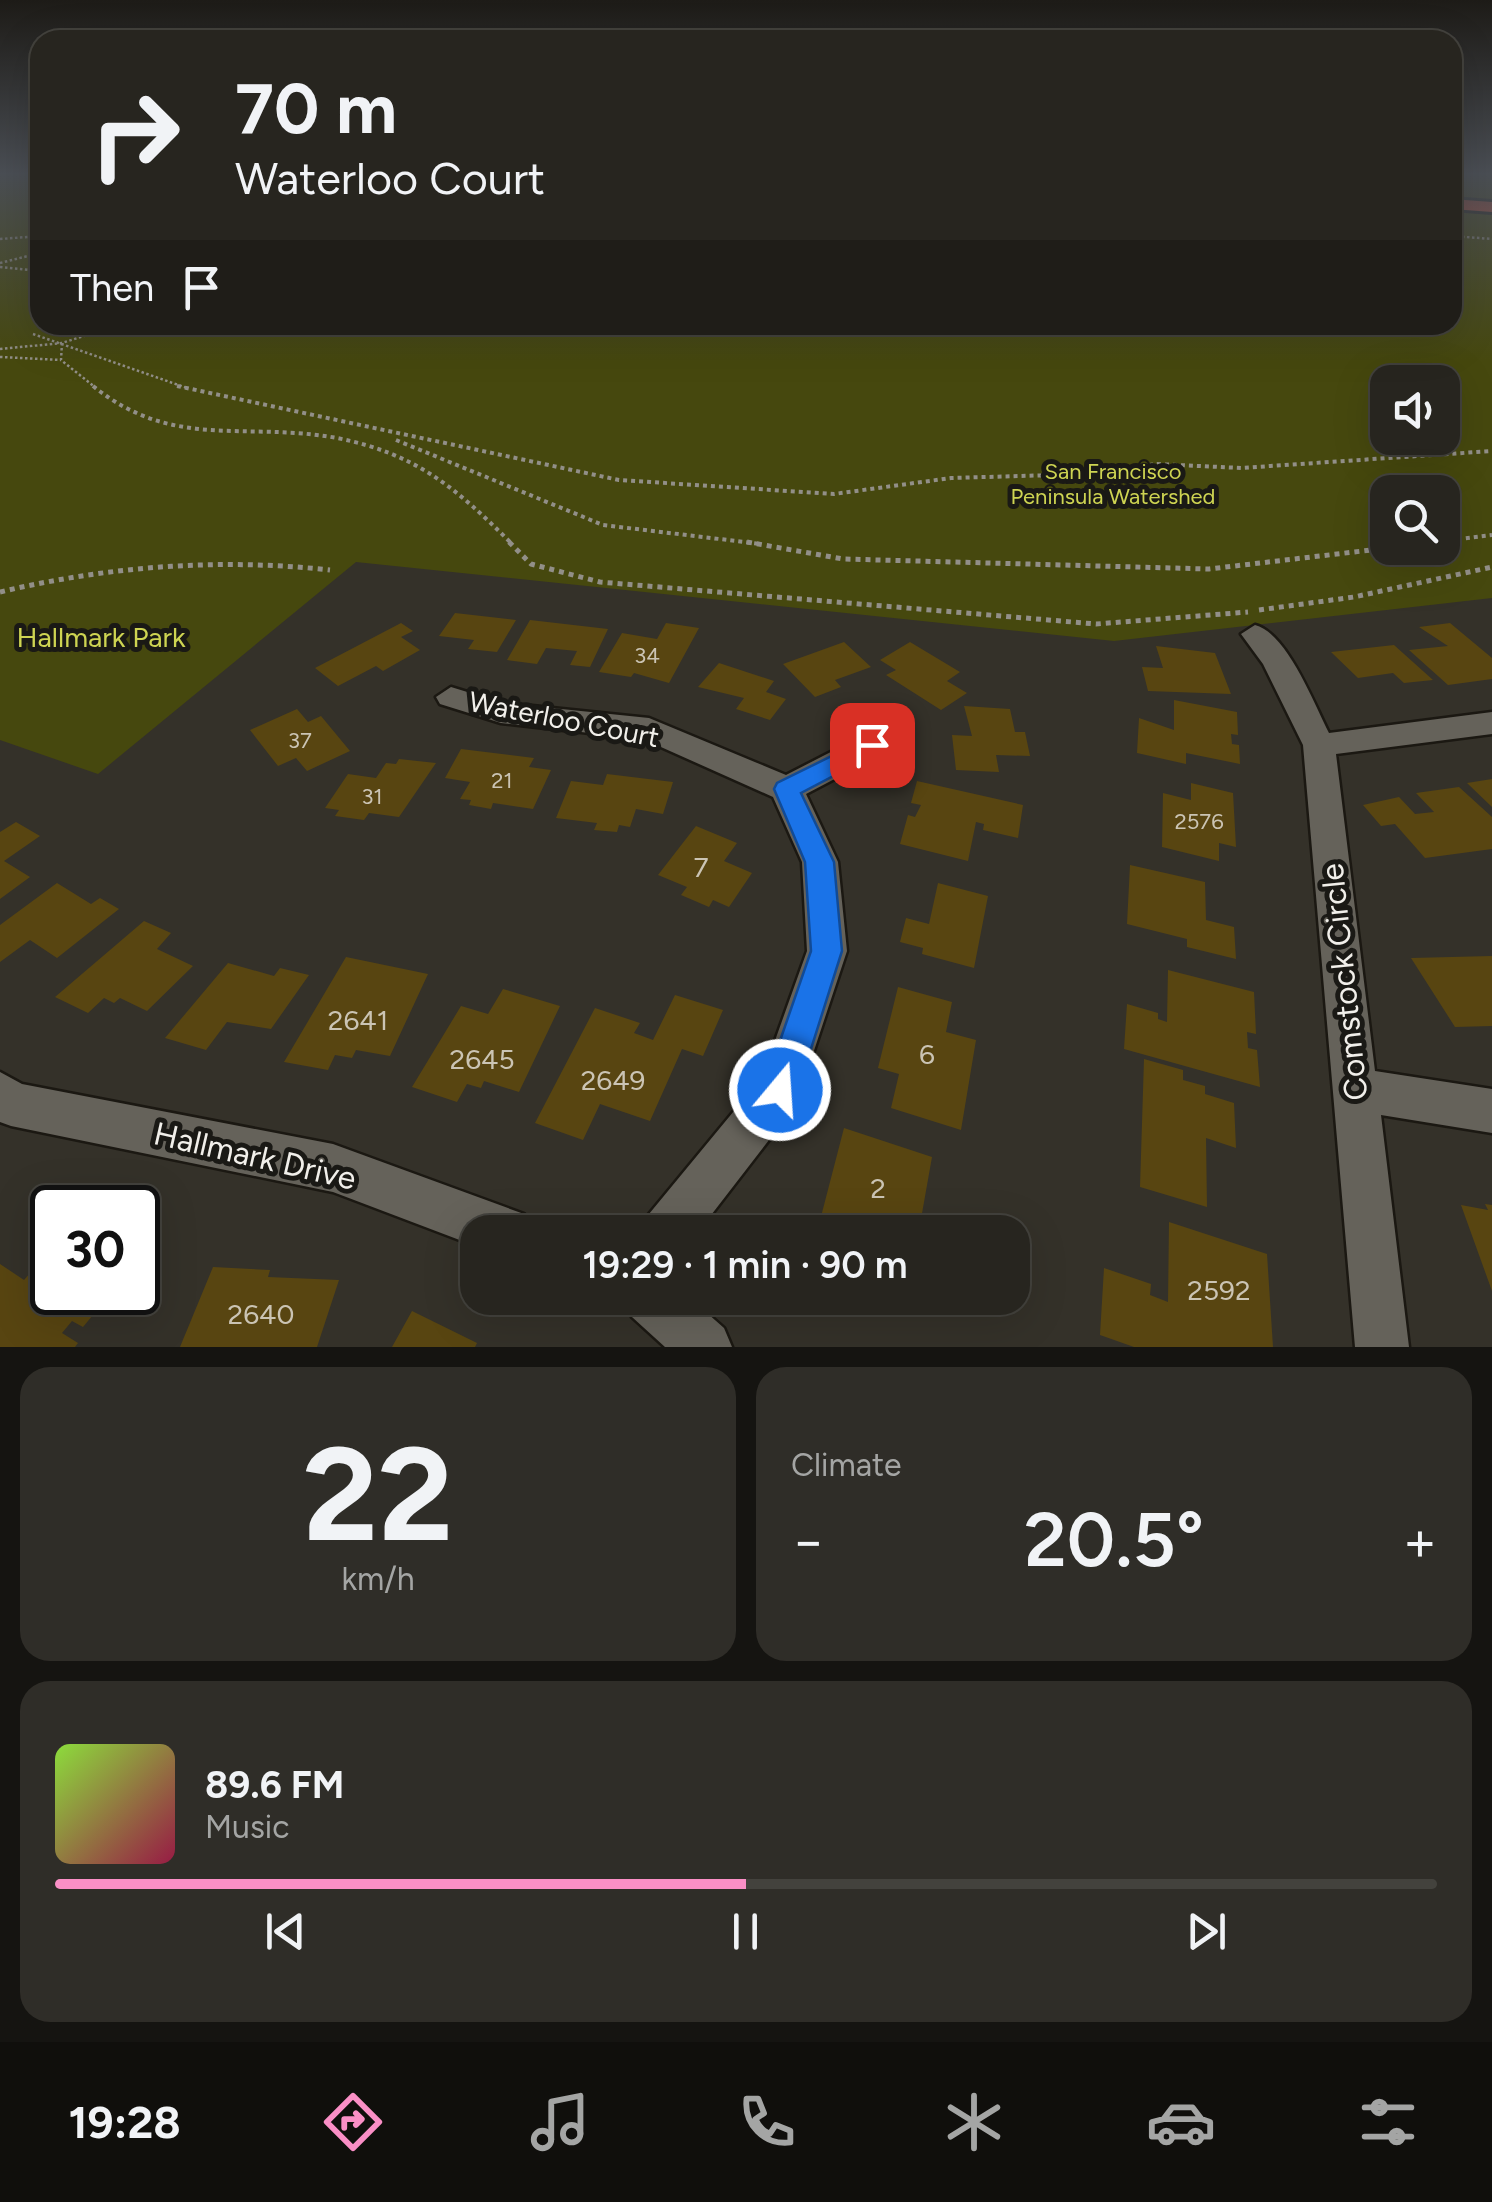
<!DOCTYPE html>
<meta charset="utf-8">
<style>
:root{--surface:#27251f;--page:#2f2d28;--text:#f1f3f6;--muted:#a4a5a4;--line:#43423d;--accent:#fa8fc6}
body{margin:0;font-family:Figtree,sans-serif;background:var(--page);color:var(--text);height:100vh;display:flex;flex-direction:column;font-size:38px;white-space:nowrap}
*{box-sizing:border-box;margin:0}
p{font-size:32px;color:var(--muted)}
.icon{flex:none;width:55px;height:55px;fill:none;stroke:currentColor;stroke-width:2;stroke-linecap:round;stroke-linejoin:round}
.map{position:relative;height:1347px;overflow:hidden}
.details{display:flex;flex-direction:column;gap:20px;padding:20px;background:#151411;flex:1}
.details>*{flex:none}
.hud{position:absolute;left:30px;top:30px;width:1432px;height:305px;border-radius:30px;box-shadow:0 10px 40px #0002,0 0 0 2px var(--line);background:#27251f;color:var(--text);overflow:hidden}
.controls{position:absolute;left:1370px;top:365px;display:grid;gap:20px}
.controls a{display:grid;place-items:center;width:90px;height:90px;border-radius:20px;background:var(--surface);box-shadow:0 10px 40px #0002,0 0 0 2px var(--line);font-size:50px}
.speed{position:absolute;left:30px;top:1185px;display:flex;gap:20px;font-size:50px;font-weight:700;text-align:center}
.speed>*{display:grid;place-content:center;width:130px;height:130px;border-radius:50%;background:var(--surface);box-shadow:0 10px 40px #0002,0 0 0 2px var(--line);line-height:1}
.speed .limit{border:5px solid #111;border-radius:15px;background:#fff;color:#111}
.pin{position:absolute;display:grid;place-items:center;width:85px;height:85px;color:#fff;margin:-42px;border-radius:20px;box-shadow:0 5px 15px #0006}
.me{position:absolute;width:110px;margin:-55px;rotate:18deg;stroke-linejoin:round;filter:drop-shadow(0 0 8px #0008)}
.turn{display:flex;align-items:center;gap:35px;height:210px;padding:0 40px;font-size:45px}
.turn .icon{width:130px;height:130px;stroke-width:2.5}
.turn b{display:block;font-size:70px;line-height:85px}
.then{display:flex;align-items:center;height:95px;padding:0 40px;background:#0003;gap:20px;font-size:38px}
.big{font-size:75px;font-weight:600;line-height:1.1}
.details .tile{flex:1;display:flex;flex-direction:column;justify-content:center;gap:15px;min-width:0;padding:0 35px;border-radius:30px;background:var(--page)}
.details .dial{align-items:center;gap:0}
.dial b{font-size:130px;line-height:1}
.song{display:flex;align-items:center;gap:30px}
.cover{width:120px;height:120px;border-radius:15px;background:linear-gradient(135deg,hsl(90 70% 55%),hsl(340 70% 35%))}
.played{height:10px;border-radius:5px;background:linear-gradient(90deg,var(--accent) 50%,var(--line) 50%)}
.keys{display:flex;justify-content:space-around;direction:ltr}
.heat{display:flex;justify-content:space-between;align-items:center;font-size:55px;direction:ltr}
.details .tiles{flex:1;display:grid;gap:20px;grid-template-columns:1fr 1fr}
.tile:last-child{grid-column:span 2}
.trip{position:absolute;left:460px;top:1215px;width:570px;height:100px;border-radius:30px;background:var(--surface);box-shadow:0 10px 40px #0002,0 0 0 2px var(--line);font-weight:600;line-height:100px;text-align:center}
.tab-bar{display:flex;height:160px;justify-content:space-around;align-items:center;background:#100f0c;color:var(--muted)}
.tab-bar .icon{width:70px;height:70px}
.tab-bar .selected{color:var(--accent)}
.tab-bar b{font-size:45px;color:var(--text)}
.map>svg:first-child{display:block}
.green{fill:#46480e;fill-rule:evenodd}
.building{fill:#584511}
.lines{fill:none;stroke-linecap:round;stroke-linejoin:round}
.minor-casing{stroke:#1b1812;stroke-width:5}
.highway-casing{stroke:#1b1812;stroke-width:6}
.path-far2{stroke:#928f88;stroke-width:2.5;stroke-dasharray:2.5 2.5;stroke-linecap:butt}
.path-far1{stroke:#928f88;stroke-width:4;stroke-dasharray:4 4;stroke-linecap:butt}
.path{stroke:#928f88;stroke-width:5;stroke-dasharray:5 5;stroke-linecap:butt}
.minor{fill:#65625a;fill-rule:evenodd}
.highway{fill:#db5039;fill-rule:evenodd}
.route{fill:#1a73e8;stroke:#114b97;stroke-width:2.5}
.labels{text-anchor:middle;stroke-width:10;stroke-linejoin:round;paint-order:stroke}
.far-park-label{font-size:22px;fill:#ced452;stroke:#1a1915}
.number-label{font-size:22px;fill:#cbc4b4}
.park-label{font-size:28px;fill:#ced452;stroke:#1a1915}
.street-label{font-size:28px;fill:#f1efea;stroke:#1a1915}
.near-number-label{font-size:28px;fill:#cbc4b4}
.near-street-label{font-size:32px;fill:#f1efea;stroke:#1a1915}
</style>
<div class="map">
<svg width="1492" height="1347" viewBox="0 0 1492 1347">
<rect width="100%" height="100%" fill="#343129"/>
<path class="green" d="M0 174H40V325H1452L1453 174H1492V598L1114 641 356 562 98 774 0 740ZM1388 382H1442V438H1388ZM1388 492H1442V548H1388Z"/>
<path class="building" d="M455 613 516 620 497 652 468 649 474 640 439 636Z
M530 620 608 629 590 667 570 665 577 651 546 648 537 664 507 660Z
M401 623 413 631 401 637 420 650 383 671 376 666 338 686 315 668Z
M666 623 699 628 669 683 634 673 631 677 599 672 622 633 657 639Z
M1450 623 1492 658V679L1448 685 1409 650 1448 646 1419 627Z
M844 642 871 667 835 680 841 687 815 697 783 664Z
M910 642 960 672 947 681 967 693 941 710 886 675 896 670 880 660Z
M1394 645 1433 680 1404 683 1393 673 1358 678 1331 652Z
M1156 646 1215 653 1231 694 1148 691 1142 667 1163 668Z
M719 663 774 681 766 692 786 699 770 720 736 709 744 698 698 687Z
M1174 700 1237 712 1238 735 1231 734 1232 744 1239 745 1240 764 1186 753V764L1137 753 1139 718 1174 730Z
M964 706 1010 709 1015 732H1025L1030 756 996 755 999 772 956 770 952 735 972 736Z
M297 709 308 722 321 716 350 751 307 771 296 758 278 766 250 730Z
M461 749 534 758 529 767 551 770 533 809 493 803 491 809 469 805 471 800 460 799 470 782 445 778Z
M399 759 436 763 399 817 369 813 364 820 335 816 339 810 325 808 348 774 376 778 386 763 396 764Z
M607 774 673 782 663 814 636 809 630 827 619 825 617 832 594 830 597 823 556 818 571 781 603 785Z
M1492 779V807L1467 783Z
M917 781 1023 805 1018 838 983 830 984 824 976 822 968 861 900 844 908 815 915 817 921 805 911 803Z
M1191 783 1233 793 1236 847 1219 843V861L1162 847 1163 793 1191 800Z
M1459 787 1492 817V849L1425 858 1395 824 1381 826 1363 805 1399 797 1415 814 1434 812 1416 793Z
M16 822 40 836 4 861 30 877 0 899V832Z
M696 826 737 843 724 861 752 873 729 907 713 900 709 907 681 895 687 887 658 875Z
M1130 865 1205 882 1206 920 1234 927 1236 959 1187 947V939L1127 924Z
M57 883 91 904 100 898 119 909 57 958 30 940 0 962V925Z
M938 883 988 896 974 968 922 954 923 948 900 942 906 918 929 924Z
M144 921 171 933 157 949 193 966 147 1011 120 998 114 1003 104 998 88 1013 55 997Z
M1492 956V1026L1455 1027 1411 958Z
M346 957 428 974 390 1056 356 1050 352 1058 335 1055 328 1070 284 1062Z
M228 963 274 976 280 968 309 975 271 1029 227 1022 206 1050 165 1038Z
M1168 970 1254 992 1256 1034 1247 1032 1248 1048 1257 1050 1260 1087 1124 1049 1127 1004 1158 1013V1019L1167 1022Z
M898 987 952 1002 946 1032 976 1040 961 1130 891 1108 899 1074 878 1068Z
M503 989 560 1006 519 1092 484 1081 481 1088 467 1084 457 1102 412 1087 461 1006 488 1014Z
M675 995 723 1010 703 1056 682 1049 650 1121 600 1104 583 1140 535 1123 595 1008 640 1023 634 1033 653 1040Z
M1144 1059 1183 1070V1080L1205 1086V1094L1234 1103 1236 1148 1206 1138 1207 1207 1140 1187Z
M844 1128 932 1157 921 1219 960 1232H817Z
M1485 1204 1492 1205V1291L1461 1205 1488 1210Z
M1169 1222 1267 1254 1273 1347H1134L1100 1335 1104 1268 1151 1284 1150 1295 1168 1302Z
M138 1227 159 1239 138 1264Z
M52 1248V1292H112L83 1327 72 1321 62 1333 78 1343 75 1347H0V1264L24 1280Z
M213 1267 270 1270 268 1277 339 1280 317 1347H180Z
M412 1311 477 1343 475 1347H392Z"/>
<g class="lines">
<g class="minor-casing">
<path id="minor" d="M1255 625C1287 633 1314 704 1329 733L1492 712V734L1336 754 1375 1071 1492 1089V1133L1381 1115 1409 1347H1355L1303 745 1263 664 1241 634Z
M451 687 503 703 649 718 786 775 860 737H884L888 745 884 753 806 794 838 862 847 951 796 1105 698 1232H642L649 1214 762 1077 807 951 802 862 773 797 643 739 501 723 440 704 436 697Z
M0 1072 22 1084 333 1144 524 1214 531 1232H478V1247L333 1192 11 1126 0 1122Z
M624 1298H690L724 1328 732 1347H665L632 1317Z"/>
</g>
<g class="highway-casing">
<path id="highway" d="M1452 199 1492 202V212L1452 209Z"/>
</g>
<path class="path-far2" d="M1452 236 1492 239
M0 239 40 236
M0 263 40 253
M0 267 40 271
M33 334 187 388
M62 343 61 360 96 388
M0 349 62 343 118 325
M0 357 61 360"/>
<path class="path-far1" d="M93 386C174 451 244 421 337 438 417 454 456 488 512 544
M177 386 619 480 834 494 951 478 1055 475 1157 464 1241 468 1492 451
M396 440 603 525 761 544
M1442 541 1492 535"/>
<path class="path" d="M509 542 531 564 600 582 1096 624 1248 612
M747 542 843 559 1209 569 1388 548
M0 592C110 566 218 558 330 570
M1259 610 1354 597 1492 567"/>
<use href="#minor" class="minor"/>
<use href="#highway" class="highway"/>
</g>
<linearGradient id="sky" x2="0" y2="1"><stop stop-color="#1d1b17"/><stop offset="0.48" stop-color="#4a4e54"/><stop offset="1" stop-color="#4a4e54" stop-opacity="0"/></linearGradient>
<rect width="1492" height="362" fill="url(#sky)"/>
<path class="route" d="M872 736 885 745 881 751 801 793 834 862 842 951 798 1090 793 1102 780 1107 768 1102 763 1090 811 951 805 862 774 789 777 783Z"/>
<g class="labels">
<g class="far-park-label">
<text x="1113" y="479">San Francisco<tspan x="1113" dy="25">Peninsula Watershed</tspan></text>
</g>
<g class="number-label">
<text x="647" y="663">34</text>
<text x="300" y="748">37</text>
<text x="502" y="788">21</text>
<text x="372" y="804">31</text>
<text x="1199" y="829">2576</text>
</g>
<g class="park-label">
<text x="101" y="647">Hallmark Park</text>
</g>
<g class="street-label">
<text transform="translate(564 719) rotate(11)" y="10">Waterloo Court</text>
</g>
<g class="near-number-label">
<text x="701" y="877">7</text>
<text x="358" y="1030">2641</text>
<text x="927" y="1064">6</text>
<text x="482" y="1069">2645</text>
<text x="613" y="1090">2649</text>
<text x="878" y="1198">2</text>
<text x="1219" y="1300">2592</text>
<text x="261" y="1324">2640</text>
</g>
<g class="near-street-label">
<text transform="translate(1344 982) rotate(-96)" y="11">Comstock Circle</text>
<text transform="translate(255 1156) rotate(13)" y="11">Hallmark Drive</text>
</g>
</g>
</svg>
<div class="controls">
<a><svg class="icon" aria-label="sound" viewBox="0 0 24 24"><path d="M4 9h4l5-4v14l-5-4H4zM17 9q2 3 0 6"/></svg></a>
<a><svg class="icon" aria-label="search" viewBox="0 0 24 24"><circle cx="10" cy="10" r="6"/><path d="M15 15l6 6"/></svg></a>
</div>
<div class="speed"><div class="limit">30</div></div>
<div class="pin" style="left:872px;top:745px;background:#d93025"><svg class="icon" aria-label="arrive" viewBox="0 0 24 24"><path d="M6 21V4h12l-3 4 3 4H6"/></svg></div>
<svg class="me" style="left:780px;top:1090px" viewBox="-20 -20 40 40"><circle r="17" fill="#1a73e8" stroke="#fff" stroke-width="3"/><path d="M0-11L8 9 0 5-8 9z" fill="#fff"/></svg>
<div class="trip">19:29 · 1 min · 90 m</div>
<div class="hud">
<div class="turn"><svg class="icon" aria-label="right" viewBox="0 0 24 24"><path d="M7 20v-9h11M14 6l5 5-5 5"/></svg><div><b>70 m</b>Waterloo Court</div></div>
<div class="then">Then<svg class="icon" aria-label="arrive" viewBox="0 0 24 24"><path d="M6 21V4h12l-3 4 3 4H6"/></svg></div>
</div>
</div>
<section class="details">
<div class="tiles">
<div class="tile dial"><b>22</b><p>km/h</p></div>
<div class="tile"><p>Climate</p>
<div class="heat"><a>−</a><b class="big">20.5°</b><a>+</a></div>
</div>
<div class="tile">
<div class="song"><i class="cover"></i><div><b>89.6 FM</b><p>Music</p></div></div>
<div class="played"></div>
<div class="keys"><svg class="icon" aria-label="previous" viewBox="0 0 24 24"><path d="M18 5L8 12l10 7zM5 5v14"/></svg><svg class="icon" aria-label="pause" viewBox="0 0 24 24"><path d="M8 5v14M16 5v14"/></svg><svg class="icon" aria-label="next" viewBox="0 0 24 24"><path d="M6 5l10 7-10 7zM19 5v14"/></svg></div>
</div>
</div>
</section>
<nav class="tab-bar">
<b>19:28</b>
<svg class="icon selected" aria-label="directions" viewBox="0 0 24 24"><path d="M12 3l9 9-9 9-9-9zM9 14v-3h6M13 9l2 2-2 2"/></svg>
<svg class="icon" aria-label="music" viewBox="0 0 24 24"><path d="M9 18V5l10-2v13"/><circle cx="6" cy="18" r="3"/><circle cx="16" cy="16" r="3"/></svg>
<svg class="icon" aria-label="phone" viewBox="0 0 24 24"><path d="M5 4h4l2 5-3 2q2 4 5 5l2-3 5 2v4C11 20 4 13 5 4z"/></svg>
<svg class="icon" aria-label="climate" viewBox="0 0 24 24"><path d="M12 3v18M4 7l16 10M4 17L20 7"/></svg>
<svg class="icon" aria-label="car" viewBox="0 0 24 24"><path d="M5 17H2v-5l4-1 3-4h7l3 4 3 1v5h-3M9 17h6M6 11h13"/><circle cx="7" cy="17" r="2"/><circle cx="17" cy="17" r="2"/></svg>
<svg class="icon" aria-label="filters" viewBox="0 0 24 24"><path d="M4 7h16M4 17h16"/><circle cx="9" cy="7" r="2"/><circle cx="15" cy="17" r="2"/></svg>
</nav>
